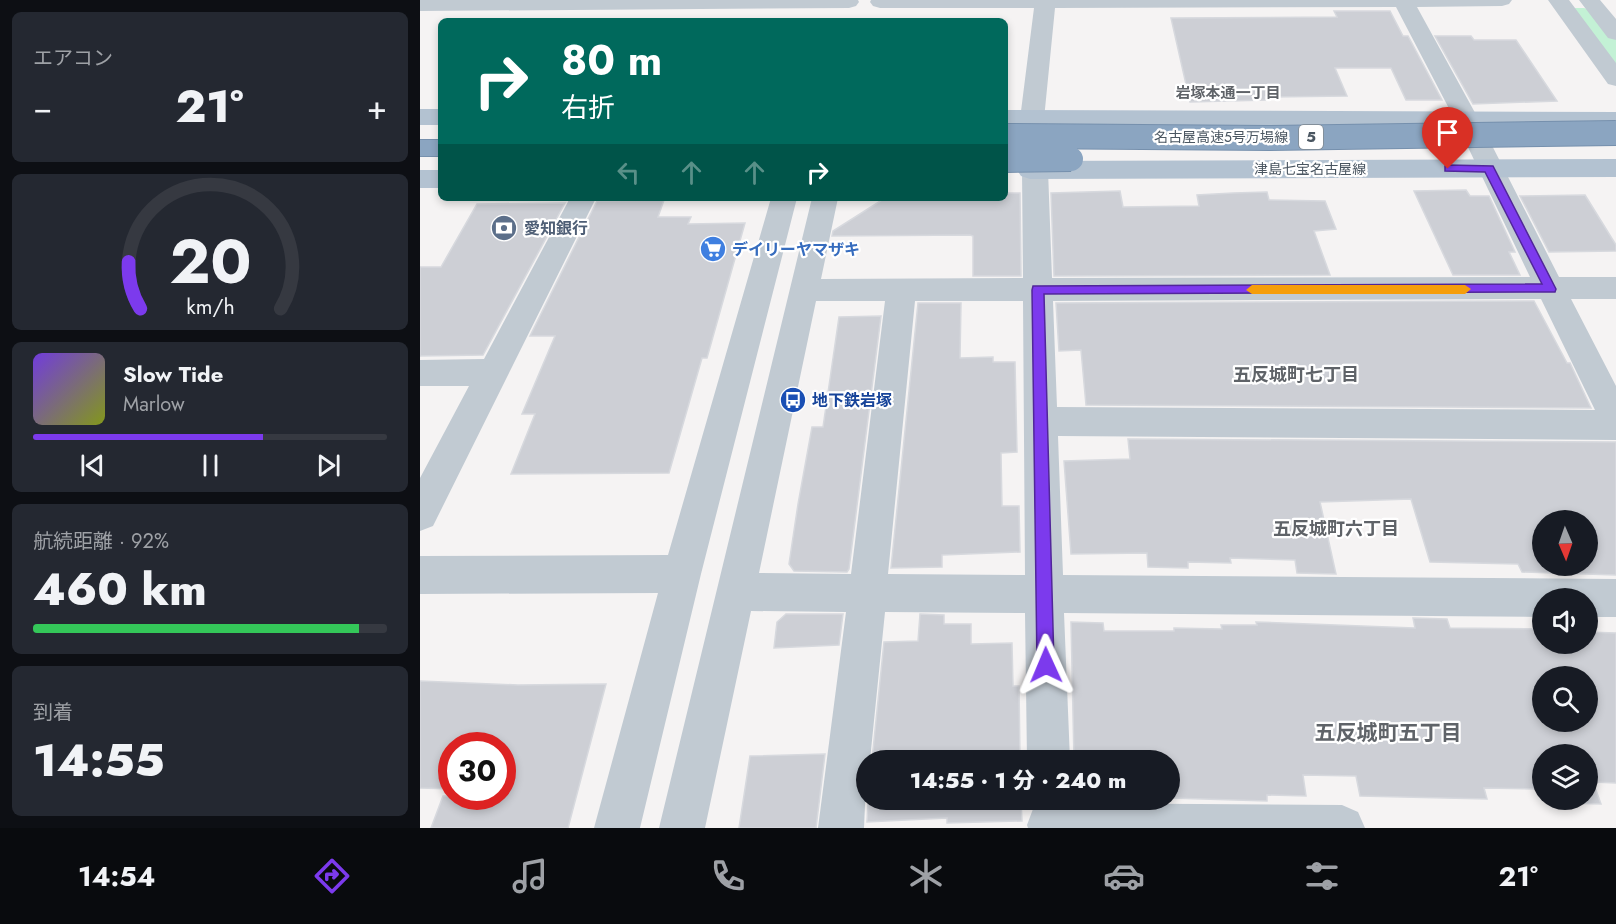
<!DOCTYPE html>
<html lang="ja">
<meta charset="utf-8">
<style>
:root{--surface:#171b24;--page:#242831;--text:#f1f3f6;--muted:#9ea1a6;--line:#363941;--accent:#7c3aed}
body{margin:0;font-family:Jost,"Noto Sans JP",sans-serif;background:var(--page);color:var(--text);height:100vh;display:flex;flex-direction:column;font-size:22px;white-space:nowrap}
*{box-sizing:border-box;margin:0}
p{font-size:20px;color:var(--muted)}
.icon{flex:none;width:33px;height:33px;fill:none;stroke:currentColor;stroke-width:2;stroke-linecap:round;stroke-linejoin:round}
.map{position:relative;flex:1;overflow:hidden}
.details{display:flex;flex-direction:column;gap:12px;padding:12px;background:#0d0f14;width:420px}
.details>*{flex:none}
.banner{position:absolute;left:18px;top:18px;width:570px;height:183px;border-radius:9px;box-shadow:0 3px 9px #0003;background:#00695c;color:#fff;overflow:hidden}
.needle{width:39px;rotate:178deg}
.controls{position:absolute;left:1112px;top:510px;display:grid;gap:12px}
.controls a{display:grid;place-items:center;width:66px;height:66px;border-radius:50%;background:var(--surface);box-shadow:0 3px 9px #0003;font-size:30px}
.speed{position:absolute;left:18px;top:732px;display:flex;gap:12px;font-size:30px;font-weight:700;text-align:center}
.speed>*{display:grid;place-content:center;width:78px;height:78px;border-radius:50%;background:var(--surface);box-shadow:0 3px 9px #0003;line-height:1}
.speed .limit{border:9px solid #d22;background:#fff;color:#111}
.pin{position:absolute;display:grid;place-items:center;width:51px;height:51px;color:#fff;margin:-62px -26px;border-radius:50% 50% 50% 0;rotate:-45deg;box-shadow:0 0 6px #0007}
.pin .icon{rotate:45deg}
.me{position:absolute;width:66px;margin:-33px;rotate:359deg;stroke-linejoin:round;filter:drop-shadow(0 0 4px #0008)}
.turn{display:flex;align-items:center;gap:21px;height:126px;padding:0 24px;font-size:27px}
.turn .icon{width:78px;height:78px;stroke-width:2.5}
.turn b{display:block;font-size:42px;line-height:51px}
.lanes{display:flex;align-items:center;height:57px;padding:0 24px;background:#0003;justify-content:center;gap:30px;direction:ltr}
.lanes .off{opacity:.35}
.big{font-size:45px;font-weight:800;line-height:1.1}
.details .widget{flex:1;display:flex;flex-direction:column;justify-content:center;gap:9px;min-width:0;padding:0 21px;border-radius:9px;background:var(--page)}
.details .dial{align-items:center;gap:0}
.dial svg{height:156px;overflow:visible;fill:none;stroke:var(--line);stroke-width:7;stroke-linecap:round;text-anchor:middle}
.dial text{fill:var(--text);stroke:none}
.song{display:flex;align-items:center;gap:18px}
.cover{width:72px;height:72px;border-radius:9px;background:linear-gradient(135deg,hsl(260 70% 55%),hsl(70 70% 35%))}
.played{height:6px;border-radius:3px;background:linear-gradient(90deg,var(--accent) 65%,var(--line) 65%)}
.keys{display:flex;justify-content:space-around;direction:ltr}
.heat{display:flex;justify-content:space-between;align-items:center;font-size:33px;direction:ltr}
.charge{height:9px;border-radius:4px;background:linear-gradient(90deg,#34c759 92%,var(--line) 0)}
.trip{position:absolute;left:436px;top:750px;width:324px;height:60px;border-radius:30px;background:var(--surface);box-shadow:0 3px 9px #0003;font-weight:800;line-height:60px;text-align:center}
.tab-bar{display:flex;height:96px;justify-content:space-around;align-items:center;background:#090b0e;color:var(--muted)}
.tab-bar .icon{width:42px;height:42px}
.tab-bar .on{color:var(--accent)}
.tab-bar b{font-size:27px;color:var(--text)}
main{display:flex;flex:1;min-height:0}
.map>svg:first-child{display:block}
.green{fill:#c3f1d5}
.building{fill:#cdcfd5;stroke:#d7d9de;stroke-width:1.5;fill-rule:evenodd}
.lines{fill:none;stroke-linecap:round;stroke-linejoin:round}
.highway-casing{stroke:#7690ad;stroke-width:2}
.minor{fill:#c1cad2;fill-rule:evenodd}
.major{fill:#b3c2d1;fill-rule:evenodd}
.highway{fill:#8ba5c1;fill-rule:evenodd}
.highway-bridge-casing{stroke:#7690ad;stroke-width:26;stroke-linecap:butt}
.highway-bridge{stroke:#8ba5c1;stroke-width:24}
.route{fill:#7c3aed;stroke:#51269a;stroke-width:1.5}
.slow{fill:#f59e0b}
.labels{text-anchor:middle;stroke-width:4.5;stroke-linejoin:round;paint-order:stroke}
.far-street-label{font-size:14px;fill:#4a5661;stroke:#fff}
.far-neighbourhood-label{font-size:15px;font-weight:bold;fill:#5f6368;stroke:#fff}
.shield{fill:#fff;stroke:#808990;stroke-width:1.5}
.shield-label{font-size:15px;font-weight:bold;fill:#4a5661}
.service-label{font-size:16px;font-weight:bold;fill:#4e5e75;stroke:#fff;text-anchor:start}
.shop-label{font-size:16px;font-weight:bold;fill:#366cbe;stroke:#fff;text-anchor:start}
.transit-label{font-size:16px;font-weight:bold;fill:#164399;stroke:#fff;text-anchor:start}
.neighbourhood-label{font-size:18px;font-weight:bold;fill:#5f6368;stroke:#fff}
.near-neighbourhood-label{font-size:21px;font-weight:bold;fill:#5f6368;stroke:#fff}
</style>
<main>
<section class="details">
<div class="widget"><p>エアコン</p>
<div class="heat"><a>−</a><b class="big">21°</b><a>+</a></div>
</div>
<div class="widget dial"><svg viewBox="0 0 100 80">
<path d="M14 69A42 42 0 1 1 86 69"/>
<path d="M14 69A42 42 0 0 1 8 45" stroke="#7c3aed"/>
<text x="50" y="56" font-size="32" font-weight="700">20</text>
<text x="50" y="72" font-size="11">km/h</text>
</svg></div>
<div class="widget">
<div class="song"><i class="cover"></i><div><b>Slow Tide</b><p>Marlow</p></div></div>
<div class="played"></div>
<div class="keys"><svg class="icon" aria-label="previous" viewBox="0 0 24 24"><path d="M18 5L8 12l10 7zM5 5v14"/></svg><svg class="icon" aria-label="pause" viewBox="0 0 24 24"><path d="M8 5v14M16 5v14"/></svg><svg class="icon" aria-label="next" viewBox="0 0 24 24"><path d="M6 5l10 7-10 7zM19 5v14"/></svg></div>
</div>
<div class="widget"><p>航続距離 · 92%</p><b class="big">460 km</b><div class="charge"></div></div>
<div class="widget"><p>到着</p><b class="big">14:55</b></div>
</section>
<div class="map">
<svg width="1196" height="828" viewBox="0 0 1196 828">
<rect width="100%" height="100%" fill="#f5f3f3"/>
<path class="green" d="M1153 8H1164L1172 11 1196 40V67Z"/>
<path class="building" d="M914 11H970L983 36H988L1022 100H986L971 68H915L927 96 845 97 846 100 770 102 751 18 917 17Z
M1015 36H1051L1054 40H1096L1137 101 1053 104Z
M1046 190 1050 196H1069L1095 252H1089L1100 275H1033L994 191Z
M700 191 703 207 779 206 777 195 813 193 847 192 849 200 905 201 916 229 894 231 910 275 634 276 631 193Z
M585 193H600L601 276H553V236L550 235 412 236 413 231 465 198H585Z
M1165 195 1196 245V251L1129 252 1100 196Z
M244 200 238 217H271L268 224 325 223 287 358H282L249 473 91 474 115 414H102L135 336H110L177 201Z
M145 203 63 355 0 356V267H21L57 204Z
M1114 301 1147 363H1150L1171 408 666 405 661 350 639 351 636 303Z
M498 303H541L540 358 573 357V362H595L597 452 581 453 582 506H599L600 552 522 555V567L471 568Z
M461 316 429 569 427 572 374 571 369 564 378 504 392 427H403L419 317Z
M708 439 1196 442V575L1102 572 1098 564 1010 562 991 499 900 502 916 574 877 573 875 560 810 558 811 563 768 562V568L728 567 727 553 651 554 644 461 710 459ZM1122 520H1167V566H1122Z
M366 614H423L419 645 354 648 357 622Z
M500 614 524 615V624H551V644L592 643 593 686H599L600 760H452L464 642 498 641Z
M993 618 1027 619 1030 628 1122 629V644H1167V632L1196 633V783L1173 782 1181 804 1146 803 1145 800H1167V754H1122V789L1064 788 1067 799 940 796 936 776 883 775 886 796 847 795V801L750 798V760H654L651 622 683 623 684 631H754V628L802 629 801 625H837L836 622 995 628ZM1122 676H1167V722H1122Z
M0 681 98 685 186 684 148 828H11L23 796H82V746H32V789L0 788Z
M405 754 396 828H319L330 756Z
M448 800H601L602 821 527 823V818L447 822Z"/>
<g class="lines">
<g class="highway-casing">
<path id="highway" d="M0 140H21V156H0Z"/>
</g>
<path class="minor" d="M0 0H438L439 2 436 6 429 8 0 11Z
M451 0H1092L1089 4 1082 6 997 7 1059 120 1139 277H1196V299H1151L1196 386V440L638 436 643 575 1196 579V617H1167V598H1122V617L644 613 650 760H607L605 613 465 612 450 760H447L444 828H398L426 612 331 611 285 828H239L392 198H418L401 279 603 278 602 170 606 164 615 161 624 164 628 170 632 278 1110 277 1035 120 976 7 635 8 624 119 621 125 612 127 603 125 600 119 614 8H460L453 6 450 2ZM1121 299 1175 410 637 407 633 301ZM396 301H465L431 574 339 573ZM495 301H603L605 575 468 574Z
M1128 0H1149L1196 63V86L1188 84Z
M1159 0H1180L1196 19V40L1188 38Z
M150 198H176L13 526 0 531V478L49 386H0V360L64 359Z
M351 198H377L281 574 220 828H174L238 593 0 594V556L248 555Z
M629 803 922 805 938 812 945 828H608L607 825 613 809Z"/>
<path class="major" d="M0 109H21V125H0Z
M585 110 1196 112V128L585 126Z
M1196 159V177L610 179 601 176 597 170 601 164 610 161Z
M0 170H21V188H0Z"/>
<use href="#highway" class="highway"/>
<g class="highway-bridge-casing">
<path id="highway-bridge" d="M585 136 849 138 1196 133
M585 160 651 159"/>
</g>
<use href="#highway-bridge" class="highway-bridge"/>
</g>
<path class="route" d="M1028 165 1073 166 1136 289 1135 292 624 294 634 665 632 671 626 674 620 671 617 665 612 290 613 286 1122 284 1065 172 1025 171V166Z"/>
<path class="slow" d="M832 285H1045L1051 289 1045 294H832L826 290Z"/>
<defs>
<g id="bank-disc" transform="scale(1.35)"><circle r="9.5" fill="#5c6f8a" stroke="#fff"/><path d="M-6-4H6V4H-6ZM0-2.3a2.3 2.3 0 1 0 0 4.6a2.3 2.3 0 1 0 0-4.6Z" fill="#fff"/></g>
<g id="supermarket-disc" transform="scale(1.35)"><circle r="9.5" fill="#3f7fe0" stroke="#fff"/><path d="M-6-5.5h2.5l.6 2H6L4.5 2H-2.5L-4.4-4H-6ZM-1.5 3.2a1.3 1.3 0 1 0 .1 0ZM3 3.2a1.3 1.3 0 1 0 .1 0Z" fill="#fff"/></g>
<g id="bus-disc" transform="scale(1.35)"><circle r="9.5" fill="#1a4fb4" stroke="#fff"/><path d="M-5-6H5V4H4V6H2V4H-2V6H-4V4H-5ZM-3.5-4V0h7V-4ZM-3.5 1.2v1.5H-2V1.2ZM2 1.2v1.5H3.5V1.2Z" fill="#fff"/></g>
</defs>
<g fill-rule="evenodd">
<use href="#bank-disc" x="84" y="228"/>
<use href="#supermarket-disc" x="293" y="249"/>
<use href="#bus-disc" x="373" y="400"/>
</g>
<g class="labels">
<g class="far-street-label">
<text x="801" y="142">名古屋高速5号万場線</text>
<text x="890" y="174">津島七宝名古屋線</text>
</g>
<g class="far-neighbourhood-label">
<text x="808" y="98">岩塚本通一丁目</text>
</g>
<rect class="shield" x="879" y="125" width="24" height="24" rx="4.5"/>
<g class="shield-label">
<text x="891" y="142">5</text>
</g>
<g class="service-label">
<text x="104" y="234">愛知銀行</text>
</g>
<g class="shop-label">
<text x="312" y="255">デイリーヤマザキ</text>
</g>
<g class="transit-label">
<text x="392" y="406">地下鉄岩塚</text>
</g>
<g class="neighbourhood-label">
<text x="876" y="381">五反城町七丁目</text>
<text x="916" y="535">五反城町六丁目</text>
</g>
<g class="near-neighbourhood-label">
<text x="968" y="740">五反城町五丁目</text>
</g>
</g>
</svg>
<div class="controls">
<a><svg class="needle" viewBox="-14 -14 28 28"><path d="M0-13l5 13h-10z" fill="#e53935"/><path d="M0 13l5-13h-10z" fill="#9ea1a6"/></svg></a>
<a><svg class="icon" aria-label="sound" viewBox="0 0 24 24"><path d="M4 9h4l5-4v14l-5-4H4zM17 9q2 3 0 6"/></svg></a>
<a><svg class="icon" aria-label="search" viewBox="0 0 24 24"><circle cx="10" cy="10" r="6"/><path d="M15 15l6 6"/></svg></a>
<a><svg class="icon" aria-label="layers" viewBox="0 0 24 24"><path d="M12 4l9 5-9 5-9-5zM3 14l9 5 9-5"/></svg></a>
</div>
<div class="speed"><div class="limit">30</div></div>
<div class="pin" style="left:1028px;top:169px;background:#d93025"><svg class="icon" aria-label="arrive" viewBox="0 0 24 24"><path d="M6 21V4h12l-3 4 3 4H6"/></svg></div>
<svg class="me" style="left:626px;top:665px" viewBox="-20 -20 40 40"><path d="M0-17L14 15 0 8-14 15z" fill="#7c3aed" stroke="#fff" stroke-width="4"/></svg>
<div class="trip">14:55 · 1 分 · 240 m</div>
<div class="banner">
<div class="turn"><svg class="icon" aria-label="right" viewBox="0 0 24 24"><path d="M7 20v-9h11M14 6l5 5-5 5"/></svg><div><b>80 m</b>右折</div></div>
<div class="lanes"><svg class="icon off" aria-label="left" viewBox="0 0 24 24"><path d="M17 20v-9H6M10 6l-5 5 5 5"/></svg><svg class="icon off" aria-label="ahead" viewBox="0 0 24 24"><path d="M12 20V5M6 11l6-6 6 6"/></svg><svg class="icon off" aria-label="ahead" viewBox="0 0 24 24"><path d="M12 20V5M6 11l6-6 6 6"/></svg><svg class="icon" aria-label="right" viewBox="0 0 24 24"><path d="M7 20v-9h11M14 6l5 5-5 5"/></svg></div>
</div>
</div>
</main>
<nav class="tab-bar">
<b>14:54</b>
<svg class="icon on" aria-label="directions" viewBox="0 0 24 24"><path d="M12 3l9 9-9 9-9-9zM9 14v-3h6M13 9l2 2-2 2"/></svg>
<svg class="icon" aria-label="music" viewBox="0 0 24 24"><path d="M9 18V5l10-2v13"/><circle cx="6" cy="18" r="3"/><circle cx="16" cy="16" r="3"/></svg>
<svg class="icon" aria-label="phone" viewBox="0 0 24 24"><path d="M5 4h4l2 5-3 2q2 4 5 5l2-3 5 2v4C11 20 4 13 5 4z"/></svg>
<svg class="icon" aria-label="climate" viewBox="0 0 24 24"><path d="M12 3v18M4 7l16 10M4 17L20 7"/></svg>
<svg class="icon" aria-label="car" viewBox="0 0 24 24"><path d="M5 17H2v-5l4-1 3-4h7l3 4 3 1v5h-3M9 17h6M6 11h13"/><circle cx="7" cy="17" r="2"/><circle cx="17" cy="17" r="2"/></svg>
<svg class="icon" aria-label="filters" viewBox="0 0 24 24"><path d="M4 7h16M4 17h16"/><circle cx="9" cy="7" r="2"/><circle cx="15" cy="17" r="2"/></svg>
<b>21°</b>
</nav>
